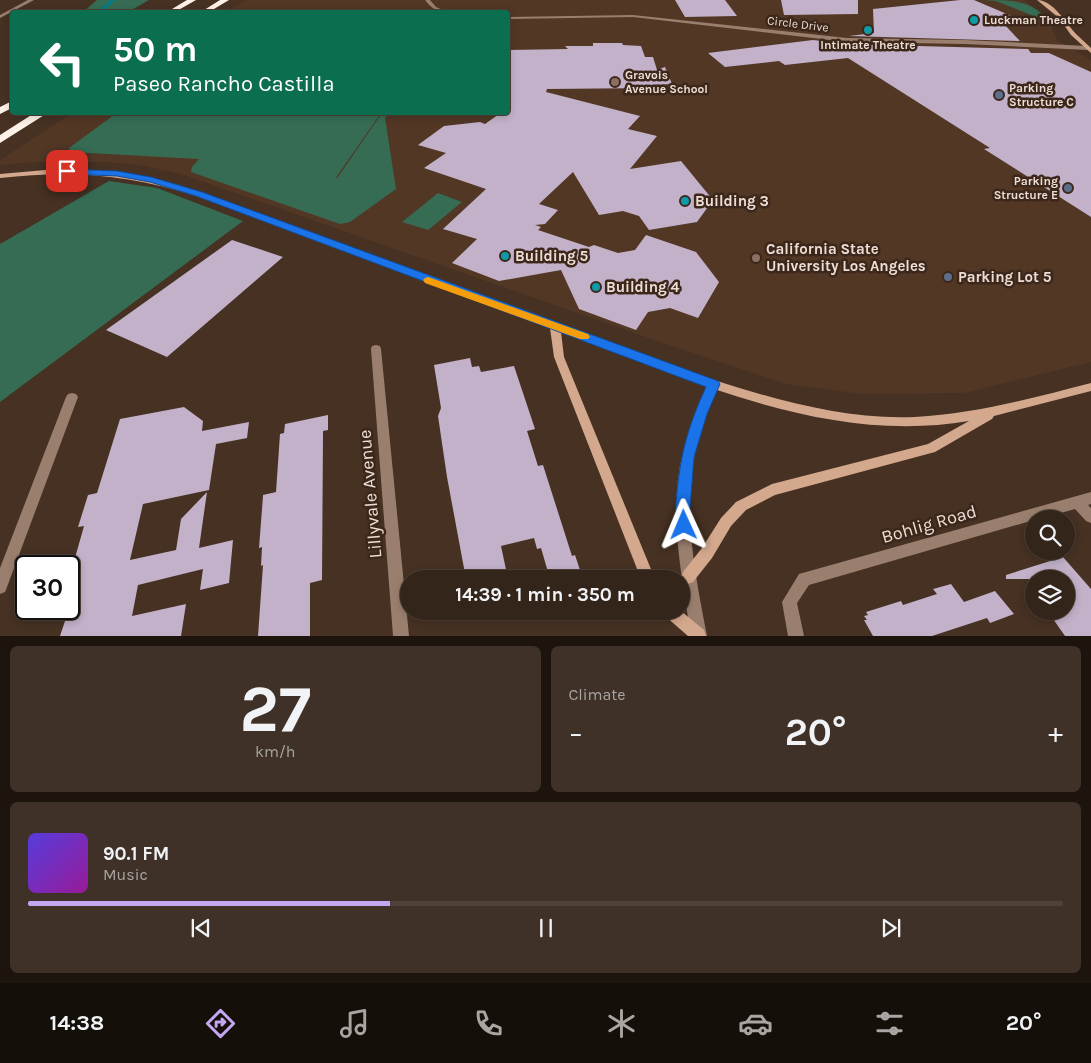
<!DOCTYPE html>
<meta charset="utf-8">
<style>
:root{--surface:#34251a;--page:#3f3127;--text:#f1f3f6;--muted:#a9a5a2;--line:#4e4239;--accent:#c3a7f2}
body{margin:0;font-family:Karla,sans-serif;background:var(--page);color:var(--text);height:100vh;display:flex;flex-direction:column;font-size:19px;white-space:nowrap}
*{box-sizing:border-box;margin:0}
p{font-size:16px;color:var(--muted)}
.icon{flex:none;width:28px;height:28px;fill:none;stroke:currentColor;stroke-width:2;stroke-linecap:round;stroke-linejoin:round}
.map{position:relative;height:636px;overflow:hidden}
.drawer{display:flex;flex-direction:column;gap:10px;padding:10px;background:#1d140e;flex:1}
.drawer>*{flex:none}
.banner{position:absolute;left:10px;top:10px;width:500px;height:105px;border-radius:5px;box-shadow:0 2px 8px #0003,0 0 0 1px var(--line);background:#0b6e4f;color:#fff;overflow:hidden}
.buttons{position:absolute;left:1025px;top:510px;display:grid;gap:10px}
.buttons a{display:grid;place-items:center;width:50px;height:50px;border-radius:50%;background:var(--surface);box-shadow:0 2px 8px #0003,0 0 0 1px var(--line);font-size:25px}
.speed{position:absolute;left:15px;top:555px;display:flex;gap:10px;font-size:25px;font-weight:700;text-align:center}
.speed>*{display:grid;place-content:center;width:65px;height:65px;border-radius:50%;background:var(--surface);box-shadow:0 2px 8px #0003,0 0 0 1px var(--line);line-height:1}
.speed .limit{border:2px solid #111;border-radius:8px;background:#fff;color:#111}
.pin{position:absolute;display:grid;place-items:center;width:42px;height:42px;color:#fff;margin:-21px;border-radius:10px;box-shadow:0 2px 8px #0006}
.me{position:absolute;width:55px;margin:-28px;rotate:359deg;stroke-linejoin:round;filter:drop-shadow(0 0 4px #0008)}
.turn{display:flex;align-items:center;gap:18px;height:105px;padding:0 20px;font-size:22px}
.turn .icon{width:65px;height:65px;stroke-width:2.5}
.turn b{display:block;font-size:35px;line-height:42px}
.big{font-size:38px;font-weight:700;line-height:1.1}
.drawer .card{flex:1;display:flex;flex-direction:column;justify-content:center;gap:8px;min-width:0;padding:0 18px;border-radius:8px;background:var(--page)}
.drawer .dial{align-items:center;gap:0}
.dial b{font-size:65px;line-height:1}
.song{display:flex;align-items:center;gap:15px}
.cover{width:60px;height:60px;border-radius:8px;background:linear-gradient(135deg,hsl(250 70% 55%),hsl(300 70% 35%))}
.played{height:5px;border-radius:2px;background:linear-gradient(90deg,var(--accent) 35%,var(--line) 35%)}
.keys{display:flex;justify-content:space-around;direction:ltr}
.heat{display:flex;justify-content:space-between;align-items:center;font-size:28px;direction:ltr}
.drawer .tiles{flex:1;display:grid;gap:10px;grid-template-columns:1fr 1fr}
.card:last-child{grid-column:span 2}
.trip{position:absolute;left:400px;top:570px;width:290px;height:50px;border-radius:25px;background:var(--surface);box-shadow:0 2px 8px #0003,0 0 0 1px var(--line);font-weight:700;line-height:50px;text-align:center}
.dock{display:flex;height:80px;justify-content:space-around;align-items:center;background:#150f0a;color:var(--muted)}
.dock .icon{width:35px;height:35px}
.dock .active{color:var(--accent)}
.dock b{font-size:22px;color:var(--text)}
.map>svg:first-child{display:block}
.built{fill:#523725}
.green{fill:#366c54}
.lines{fill:none;stroke-linecap:round;stroke-linejoin:round}
.stream{stroke:#027e8a;stroke-width:3}
.building{fill:#c2b1c9}
.street{fill:#9a7f6e;fill-rule:evenodd}
.secondary{fill:#d3a88d;fill-rule:evenodd}
.highway{fill:#fef1e8;fill-rule:evenodd}
.route{fill:#1a73e8;stroke:#114b97}
.slow{fill:#f59e0b}
.culture-dot{fill:#0f9aa8;stroke:#3c271a;stroke-width:2}
.education-dot{fill:#8d6e63;stroke:#3c271a;stroke-width:2}
.service-dot{fill:#5c6f8a;stroke:#3c271a;stroke-width:2}
.labels{text-anchor:middle;stroke-width:5;stroke-linejoin:round;paint-order:stroke}
.far-poi-label{font-size:12px;font-weight:bold;fill:#ecded6;stroke:#3c271a;text-anchor:start}
.far-street-label{font-size:12px;fill:#ecded6;stroke:#3c271a}
.poi-label{font-size:15px;font-weight:bold;fill:#ecded6;stroke:#3c271a;text-anchor:start}
.near-street-label{font-size:18px;fill:#ecded6;stroke:#3c271a}
</style>
<div class="map">
<svg width="1091" height="636" viewBox="0 0 1091 636">
<rect width="100%" height="100%" fill="#463123"/>
<path class="built" d="M247 0H1024L1048 20 1057 40 1091 60V362L964 393 862 394 786 384 660 342 181 174 140 165 106 162H33L0 165V160L72 113 508 112V12H224Z"/>
<path class="green" d="M97 0H149L128 12H83Z
M984 0C1014 0 1038 0 1052 28L1031 15 996 1Z
M118 112 381 113 335 179 338 177 382 113H389L385 118 396 189 350 222 340 224 191 172 192 167 199 159 70 152 69 148Z
M109 181 157 188 243 221 0 402V244Z
M438 193 462 202 428 230 402 222Z"/>
<g class="lines">
<path class="stream" d="M99 12 113 0"/>
</g>
<path class="building" d="M675 0H725L737 16 685 17Z
M781 0H858V14L784 15Z
M960 0H974L1023 21 1003 23 1020 41 849 36 874 33 873 9Z
M813 40 847 44 1028 49 1031 53H1049L1091 72V217L984 149 990 148 848 58 785 65 779 61 725 67 708 53Z
M593 43H622L623 45 641 46 645 57H653L657 70 665 67 672 84 651 85 652 88 547 89 546 92 640 116 628 129 657 136 630 169 681 161 713 200 697 222 649 230 639 216 623 211 599 215 573 172 539 204 558 210 545 224 535 225 541 227 538 230 589 247 594 245 618 253 635 250 646 235 696 252 719 282 698 318 670 308 648 312 636 330 579 309 561 270 499 281 452 263 477 239 443 229 486 189 424 168 446 153 418 145 444 126 480 122 485 124 502 112H508V50L568 49 565 46H593Z
M232 240 283 257 167 357 106 330Z
M470 358 472 367 479 366 481 372 514 366 535 429 527 431 538 466 543 465 572 556 575 555 583 579H550L541 548 537 549 534 538 501 546 508 579H466L447 477 438 416 441 408 434 365Z
M184 407 203 421 202 431 249 422 247 438 216 444 209 490 143 504 130 560 176 550 181 519 207 492 199 548 233 540 229 583 200 590 203 569 138 585 132 616 186 604 181 636H60L69 609V588L76 564 73 565 84 526 78 527 88 495 97 493 120 419Z
M328 415V430L323 431V437L322 580 310 583V636H258L263 565 261 566 262 547 259 548 263 496V495L276 492 280 434 284 433 285 424Z
M1063 557 1091 589V636H1065L1051 616 1066 611V579H1006V575Z
M951 584 964 602 995 591 1014 614 990 623 987 618 932 636H873L864 620H867L864 616 868 615 866 612 901 601 903 605 937 594 933 589Z"/>
<g class="lines">
<path class="street" d="M28 0H34L0 18V15Z
M425 0H430L436 7 448 12C438 13 431 8 425 0Z
M633 15 847 38 965 40 1087 46 1090 48 1087 50 965 44 847 42 633 17 508 19V17Z
M376 345 380 346 381 349 409 636H393L371 349 372 346Z
M713 380 717 381 719 384C710 405 701 427 696 449 682 511 695 574 707 636H691C683 584 672 531 678 479 682 446 694 415 707 384L709 381Z
M72 393 76 394 78 397 7 587 5 592 0 594V568L66 397 68 394Z
M1091 492V504L1088 505 1091 508V523L1086 521 1075 509 1039 519H1034V520L809 585 797 603 804 636H788L782 602 799 574Z"/>
<path class="secondary" d="M1037 0C1053 0 1066 23 1076 34 1081 39 1086 43 1091 48V53L1071 35 1059 18Z
M57 169C98 169 138 173 178 185L717 381C780 401 848 420 915 417 975 414 1033 398 1091 383V391L994 416 992 419 935 452 775 495 746 510 731 526 712 558 693 582 688 584 683 582 681 577 683 572 702 548 721 518 736 502 772 484 928 444 969 421C827 445 691 380 561 332L564 357 655 579H641L554 357 550 328 196 196C128 174 71 170 0 178V174Z
M663 611H681L704 630 706 636H688L665 616Z"/>
<path class="highway" d="M187 0H196L175 12H167Z
M220 0H229L209 12H201Z
M12 101V108L0 114V107Z
M36 112H49L0 143V135Z"/>
</g>
<path class="route" d="M64 169 117 171 151 177 202 192 718 381 720 384 707 414 694 457 690 508 692 525 689 530 684 532 679 530C673 518 676 504 677 492 681 451 689 424 706 387L196 196 150 182 117 176 67 174 63 171Z"/>
<path class="slow" d="M428 277 588 334 590 337 588 339H580L425 283 423 280 425 278Z"/>
<g class="culture-dot">
<circle cx="974" cy="20" r="5"/>
<circle cx="868" cy="30" r="5"/>
<circle cx="685" cy="201" r="5"/>
<circle cx="505" cy="256" r="5"/>
<circle cx="596" cy="287" r="5"/>
</g>
<g class="education-dot">
<circle cx="615" cy="82" r="5"/>
<circle cx="756" cy="258" r="5"/>
</g>
<g class="service-dot">
<circle cx="999" cy="95" r="5"/>
<circle cx="1068" cy="188" r="5"/>
<circle cx="948" cy="277" r="5"/>
</g>
<g class="labels">
<g class="far-poi-label">
<text x="984" y="24">Luckman Theatre</text>
<text x="868" y="49" text-anchor="middle">Intimate Theatre</text>
<text x="625" y="79">Gravois<tspan x="625" dy="14">Avenue School</tspan></text>
<text x="1009" y="92">Parking<tspan x="1009" dy="14">Structure C</tspan></text>
<text x="1058" y="185" text-anchor="end">Parking<tspan x="1058" dy="14">Structure E</tspan></text>
</g>
<g class="far-street-label">
<text transform="translate(798 24) rotate(7)" y="4">Circle Drive</text>
</g>
<g class="poi-label">
<text x="695" y="206">Building 3</text>
<text x="766" y="254">California State<tspan x="766" dy="17">University Los Angeles</tspan></text>
<text x="515" y="261">Building 5</text>
<text x="958" y="282">Parking Lot 5</text>
<text x="606" y="292">Building 4</text>
</g>
<g class="near-street-label">
<text transform="translate(370 494) rotate(-95)" y="6">Lillyvale Avenue</text>
<text transform="translate(929 524) rotate(-16)" y="6">Bohlig Road</text>
</g>
</g>
</svg>
<div class="buttons">
<a><svg class="icon" aria-label="search" viewBox="0 0 24 24"><circle cx="10" cy="10" r="6"/><path d="M15 15l6 6"/></svg></a>
<a><svg class="icon" aria-label="layers" viewBox="0 0 24 24"><path d="M12 4l9 5-9 5-9-5zM3 14l9 5 9-5"/></svg></a>
</div>
<div class="speed"><div class="limit">30</div></div>
<div class="pin" style="left:67px;top:171px;background:#d93025"><svg class="icon" aria-label="arrive" viewBox="0 0 24 24"><path d="M6 21V4h12l-3 4 3 4H6"/></svg></div>
<svg class="me" style="left:684px;top:525px" viewBox="-20 -20 40 40"><path d="M0-17L14 15 0 8-14 15z" fill="#1a73e8" stroke="#fff" stroke-width="4"/></svg>
<div class="trip">14:39 · 1 min · 350 m</div>
<div class="banner">
<div class="turn"><svg class="icon" aria-label="left" viewBox="0 0 24 24"><path d="M17 20v-9H6M10 6l-5 5 5 5"/></svg><div><b>50 m</b>Paseo Rancho Castilla</div></div>
</div>
</div>
<section class="drawer">
<div class="tiles">
<div class="card dial"><b>27</b><p>km/h</p></div>
<div class="card"><p>Climate</p>
<div class="heat"><a>−</a><b class="big">20°</b><a>+</a></div>
</div>
<div class="card">
<div class="song"><i class="cover"></i><div><b>90.1 FM</b><p>Music</p></div></div>
<div class="played"></div>
<div class="keys"><svg class="icon" aria-label="previous" viewBox="0 0 24 24"><path d="M18 5L8 12l10 7zM5 5v14"/></svg><svg class="icon" aria-label="pause" viewBox="0 0 24 24"><path d="M8 5v14M16 5v14"/></svg><svg class="icon" aria-label="next" viewBox="0 0 24 24"><path d="M6 5l10 7-10 7zM19 5v14"/></svg></div>
</div>
</div>
</section>
<nav class="dock">
<b>14:38</b>
<svg class="icon active" aria-label="directions" viewBox="0 0 24 24"><path d="M12 3l9 9-9 9-9-9zM9 14v-3h6M13 9l2 2-2 2"/></svg>
<svg class="icon" aria-label="music" viewBox="0 0 24 24"><path d="M9 18V5l10-2v13"/><circle cx="6" cy="18" r="3"/><circle cx="16" cy="16" r="3"/></svg>
<svg class="icon" aria-label="phone" viewBox="0 0 24 24"><path d="M5 4h4l2 5-3 2q2 4 5 5l2-3 5 2v4C11 20 4 13 5 4z"/></svg>
<svg class="icon" aria-label="climate" viewBox="0 0 24 24"><path d="M12 3v18M4 7l16 10M4 17L20 7"/></svg>
<svg class="icon" aria-label="car" viewBox="0 0 24 24"><path d="M5 17H2v-5l4-1 3-4h7l3 4 3 1v5h-3M9 17h6M6 11h13"/><circle cx="7" cy="17" r="2"/><circle cx="17" cy="17" r="2"/></svg>
<svg class="icon" aria-label="filters" viewBox="0 0 24 24"><path d="M4 7h16M4 17h16"/><circle cx="9" cy="7" r="2"/><circle cx="15" cy="17" r="2"/></svg>
<b>20°</b>
</nav>
